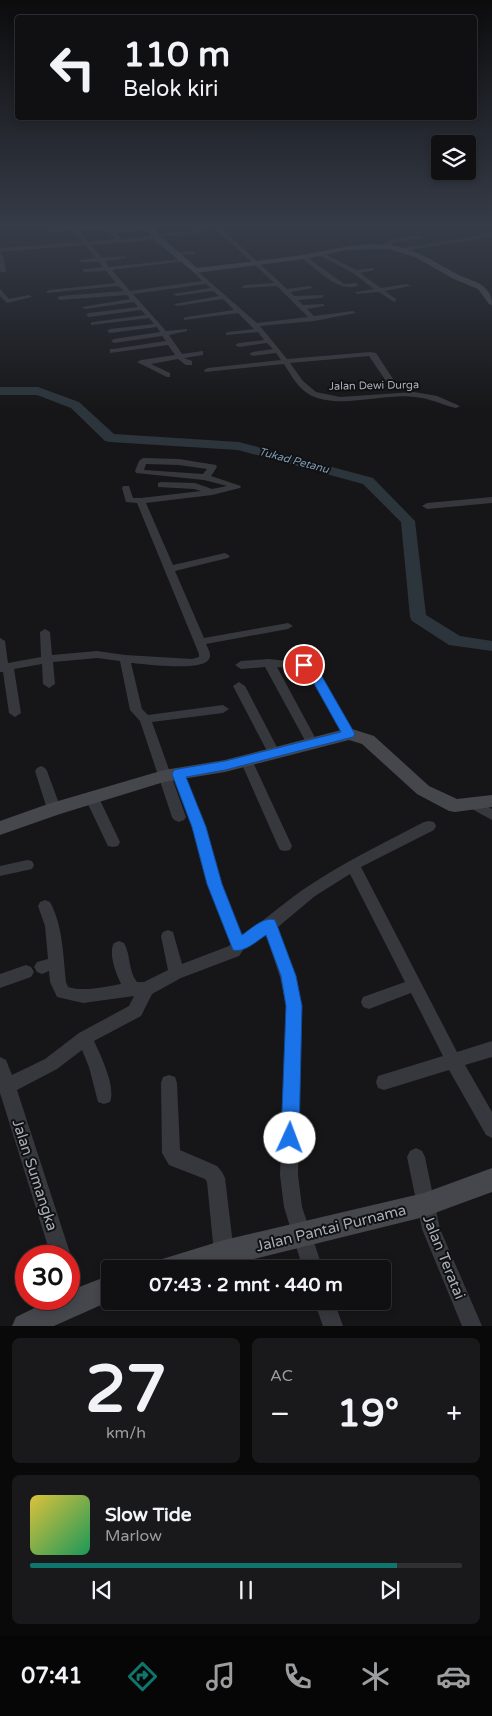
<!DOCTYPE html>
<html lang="id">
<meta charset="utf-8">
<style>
:root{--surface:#101012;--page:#19191b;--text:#f1f3f6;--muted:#9c9d9f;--line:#303032;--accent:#0f766e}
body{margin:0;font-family:"Varela Round",sans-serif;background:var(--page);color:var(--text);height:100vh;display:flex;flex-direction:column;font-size:19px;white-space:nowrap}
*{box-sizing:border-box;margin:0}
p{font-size:16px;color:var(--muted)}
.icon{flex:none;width:28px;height:28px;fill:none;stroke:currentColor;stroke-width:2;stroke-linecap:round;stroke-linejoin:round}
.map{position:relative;height:1326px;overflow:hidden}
.drawer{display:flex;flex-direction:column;gap:12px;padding:12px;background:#09090a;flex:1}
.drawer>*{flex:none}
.top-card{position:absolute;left:15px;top:15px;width:462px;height:105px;border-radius:5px;box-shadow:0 2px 8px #0003,0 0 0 1px var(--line);background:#101012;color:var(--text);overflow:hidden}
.tools{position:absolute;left:431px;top:135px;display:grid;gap:10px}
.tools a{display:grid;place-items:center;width:45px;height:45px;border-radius:5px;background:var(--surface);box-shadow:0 2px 8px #0003,0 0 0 1px var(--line);font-size:25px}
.speed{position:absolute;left:15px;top:1245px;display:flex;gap:10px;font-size:25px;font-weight:700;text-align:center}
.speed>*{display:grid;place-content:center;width:65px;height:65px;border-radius:50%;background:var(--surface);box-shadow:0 2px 8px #0003,0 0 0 1px var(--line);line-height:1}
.speed .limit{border:8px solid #d22;background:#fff;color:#111}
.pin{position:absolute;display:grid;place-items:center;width:42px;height:42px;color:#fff;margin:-21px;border:2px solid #fff;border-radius:50%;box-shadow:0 1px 5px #0007}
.me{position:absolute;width:55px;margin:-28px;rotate:2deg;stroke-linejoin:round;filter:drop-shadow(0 0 4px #0008)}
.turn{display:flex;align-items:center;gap:18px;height:105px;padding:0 25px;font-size:22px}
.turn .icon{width:65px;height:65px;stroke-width:2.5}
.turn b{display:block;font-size:35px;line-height:42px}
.big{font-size:38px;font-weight:700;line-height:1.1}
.drawer .card{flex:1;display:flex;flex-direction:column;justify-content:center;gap:8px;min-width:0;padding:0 18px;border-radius:8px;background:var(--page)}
.drawer .dial{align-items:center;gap:0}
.dial b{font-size:65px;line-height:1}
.song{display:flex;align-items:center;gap:15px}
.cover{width:60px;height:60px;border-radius:8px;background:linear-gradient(135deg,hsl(50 70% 55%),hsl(150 70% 35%))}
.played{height:5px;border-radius:2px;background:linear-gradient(90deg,var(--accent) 85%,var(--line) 85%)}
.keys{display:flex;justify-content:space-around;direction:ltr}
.heat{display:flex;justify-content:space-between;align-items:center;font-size:28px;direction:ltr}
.drawer .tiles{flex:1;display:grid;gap:12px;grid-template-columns:1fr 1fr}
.card:last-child{grid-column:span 2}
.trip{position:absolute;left:101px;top:1260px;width:290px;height:50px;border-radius:5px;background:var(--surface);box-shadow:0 2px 8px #0003,0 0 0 1px var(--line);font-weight:700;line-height:50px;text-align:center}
.menu{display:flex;height:80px;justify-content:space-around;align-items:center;background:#060607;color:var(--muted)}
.menu .icon{width:35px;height:35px}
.menu .selected{color:var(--accent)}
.menu b{font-size:22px;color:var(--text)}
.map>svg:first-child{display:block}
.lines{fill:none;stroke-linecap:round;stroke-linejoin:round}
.river{fill:#2c353c;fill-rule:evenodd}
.street{fill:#37383d;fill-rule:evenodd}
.secondary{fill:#45474d;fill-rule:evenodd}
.route{fill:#1a73e8;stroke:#114b97}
.labels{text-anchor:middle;stroke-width:4;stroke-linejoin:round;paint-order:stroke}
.far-street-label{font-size:11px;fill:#a8adb8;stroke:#111113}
.far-water-label{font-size:11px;font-style:italic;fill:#7f9bb3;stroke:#111113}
.near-street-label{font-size:15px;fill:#a8adb8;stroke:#111113}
</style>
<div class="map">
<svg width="492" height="1326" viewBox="0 0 492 1326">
<rect width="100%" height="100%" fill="#161618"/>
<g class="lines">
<path class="river" d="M0 387H38L79 402 114 434 239 442 373 478 415 521 426 615 460 636 492 641V651L449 645 412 621 410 617 401 522 363 484 238 450 110 442 105 441 71 408 37 395H0Z"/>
<path class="street" d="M30 225 24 228 21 226 22 225Z
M70 225H75L77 228 105 225 112 230 149 227 152 229 116 233 122 239 204 230 202 233 159 237 157 240 91 245 102 258 124 256 127 258 105 261 109 267 183 259 186 261 112 270 130 291 202 281 192 271 195 269 257 323 308 317 277 286 243 288 242 287 245 285 274 283 212 225H218L287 289 310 286 313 288 291 292 294 296 323 295 324 296 321 298 298 300 303 305 324 304V306L307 309 314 316 353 311 356 313 314 321 260 326 287 359 370 352 376 353 397 385 390 387 369 356 290 363 303 381 316 392 340 397 414 392 437 396 460 406 456 408C442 405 430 398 415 397 385 393 341 409 312 396 299 390 291 375 284 364L205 372 204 370 208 368 281 360 276 353 253 356 249 354 253 352 273 349 267 343 239 347 235 345 239 343 264 340 258 332 226 335V333L228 332 254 329 238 313 184 320V318L186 317 234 310 223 299 177 306 174 304 219 296 213 291 176 296 173 294 210 288 206 284 133 294 166 331 187 329V331L169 335 182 354 203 351V355L184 358 192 361V365H186L178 359 151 364 170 373V377H167L137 362 141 360 175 355 168 345 110 353V349H113L166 341 162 336 114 343 111 341 114 339 160 332 157 327 110 333 107 331 110 329 154 324 149 318 91 325V323L93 322 146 315 141 310 89 317 86 315 89 313 138 307 134 302 85 309 82 307 130 299 127 295 60 300 57 298 60 296 124 291 118 286 47 293 46 292 49 290 116 283 106 271 83 272V270L85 269 103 267 99 262H80V260L96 258 85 245 0 252V248L83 242 72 230 51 232 48 230 71 227ZM104 229 116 239 88 242 80 231Z
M492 233V237L402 251 399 249Z
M420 235 422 238 394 242 391 248 386 247V243L390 240Z
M194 251 196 254 175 256 172 254Z
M321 252 356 270 374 268V270L360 273 381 288 407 284 410 286 385 291 396 299V301L394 302 379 292 356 294V292L374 289 353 273 319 255Z
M0 253 3 255 6 271 3 273 0 271Z
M304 255 344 284 356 283 359 285C341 295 316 269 302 258L301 257Z
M0 289 9 299 29 295 32 297 7 303 0 296Z
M143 458 179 459 216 465 217 467 211 476 241 486 240 488 212 495 146 503 173 565 225 553 230 556 228 558 175 571 204 638 288 623 293 626 288 629 206 644C208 649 212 654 209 659 203 672 145 664 131 663L142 709 148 715 223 705 229 709 223 713 152 722 186 817 184 820 179 822 174 820 172 817 140 721 130 710 120 661 97 658 53 662 55 684 49 688 43 684 42 664 14 669 21 713 15 717 9 713 3 672H0V638L5 641 8 663 41 657 40 632 45 629 50 632 52 655 97 651 125 655 192 659 199 657V654L137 503 126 502 122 488 123 486H129L133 498H141L201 491 194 489 158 487V483L161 482 195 483 212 489 227 486 204 480 136 473 135 471 139 461ZM146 464 179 465 207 469 203 474 144 470Z
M492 497V503L427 509 422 506 427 503Z
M269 659 314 664 355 734 353 737H345L306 670 277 667 318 743 316 746H308L265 667 241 669 235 665 241 661Z
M239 682 245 686 280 753 278 756H270L268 753 233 686Z
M246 756 250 757 252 760 292 846 290 850 285 851 280 850 278 846 240 760 242 757Z
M41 766 45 768 47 771 61 809 59 812 54 814 49 812 47 809 35 771 37 768Z
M178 769 183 771 184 774 206 827 221 884 242 935C266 920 284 902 307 887 344 862 384 843 424 822L429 821 434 822 436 826 434 830 361 867 457 1052 492 1041V1057L465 1065 492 1112V1138L486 1135 449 1070 384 1090 378 1088 376 1082 378 1076 443 1056 411 993 369 1009 363 1007 361 1002 363 997 405 982 350 874 315 896 278 927 296 977 302 1006 298 1175 302 1207 323 1269H303L284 1207 280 1175 286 1006 280 977 266 935 244 949 239 956 181 978 152 994 141 1016 94 1041C101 1056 116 1087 110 1102L104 1104 98 1102 89 1067 82 1050 57 1069 17 1090 71 1256 69 1260V1256H51L0 1093V1057L6 1060 12 1075 45 1059 79 1033 129 1006 134 996 83 1003 57 997 50 982 49 971 42 974 37 972 34 967 37 962 48 959 45 926 38 906 40 902 45 900 50 902C63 926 63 955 66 982L68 987C85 992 104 987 121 984 116 974 108 953 114 943L119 941 124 943C131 955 128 971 137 982H144L168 970 161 936 163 932 168 930 173 932 182 964 229 946 231 944 207 884 192 827 172 774 173 771Z
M92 793 97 795 99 798 120 842 118 846 113 847 108 846 106 842 85 798 87 795Z
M475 800 492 809V820L470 808 468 805 470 802Z
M27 860 32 861 34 865 32 869 0 876V866Z
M26 965 31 967 34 972 31 977 0 988V974Z
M169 1075 175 1077 177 1083 180 1150 217 1166 222 1172 225 1178 234 1253 231 1260 224 1263 217 1260 214 1253 207 1182 205 1179 169 1165 162 1153 161 1083 163 1077Z
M416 1148 422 1151 425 1157 440 1229 482 1326H462L422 1229 407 1157 410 1151Z
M69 1272 76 1275 85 1302 82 1309 75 1312 68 1309 64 1299H69Z
M314 1301H334L343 1326H323Z"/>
<path class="secondary" d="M144 225H151L160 236 197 268C232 264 267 260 303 255 331 250 360 241 389 245 415 248 436 263 459 275 474 282 492 284 492 305L489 304 478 289 454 279 415 257 389 249 347 250 304 259 195 273 154 240Z
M349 728 374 736 429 786 457 799 492 795V807L455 812 449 811 417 794 362 744 349 740 225 772 164 782 60 814 0 835V821L48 804 164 770 225 760Z
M492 1168V1192L424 1217 214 1269H155L159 1260 224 1240 424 1193Z
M110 1275V1301L54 1326H12L16 1317 53 1299H69V1291Z"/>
</g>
<linearGradient id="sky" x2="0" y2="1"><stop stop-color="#0c0c0d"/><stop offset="0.55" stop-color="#363c48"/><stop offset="1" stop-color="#363c48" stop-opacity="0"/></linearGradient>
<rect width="492" height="411" fill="url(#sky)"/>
<path class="route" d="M304 662 316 666 355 734 353 737 225 770 186 777 206 827 222 884 242 935C251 929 264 916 275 920L296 976 302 1006 299 1138 296 1144 290 1146 283 1144 281 1138 286 1006 281 976 266 935C257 941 244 953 233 950L207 884 192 827 172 774 174 770 178 769 225 761 341 732 307 671 298 665Z"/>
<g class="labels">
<g class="far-street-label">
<text transform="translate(374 385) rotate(-1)" y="4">Jalan Dewi Durga</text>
</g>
<g class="far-water-label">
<text transform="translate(294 460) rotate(15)" y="4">Tukad Petanu</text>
</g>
<g class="near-street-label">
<text transform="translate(35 1175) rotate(72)" y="5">Jalan Sumangka</text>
<text transform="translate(331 1228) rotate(-14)" y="5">Jalan Pantai Purnama</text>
<text transform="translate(444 1257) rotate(68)" y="5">Jalan Teratai</text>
</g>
</g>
</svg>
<div class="tools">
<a><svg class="icon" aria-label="layers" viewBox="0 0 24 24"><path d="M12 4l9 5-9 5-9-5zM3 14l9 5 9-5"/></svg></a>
</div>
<div class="speed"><div class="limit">30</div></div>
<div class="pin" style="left:304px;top:665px;background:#d93025"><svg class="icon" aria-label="arrive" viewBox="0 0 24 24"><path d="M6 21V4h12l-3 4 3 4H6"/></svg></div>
<svg class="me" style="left:290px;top:1138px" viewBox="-20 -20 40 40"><circle r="19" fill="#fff"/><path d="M0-13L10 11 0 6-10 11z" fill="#1a73e8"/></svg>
<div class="trip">07:43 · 2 mnt · 440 m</div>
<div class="top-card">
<div class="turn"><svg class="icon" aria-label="left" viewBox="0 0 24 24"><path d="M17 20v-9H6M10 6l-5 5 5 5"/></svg><div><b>110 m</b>Belok kiri</div></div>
</div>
</div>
<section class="drawer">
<div class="tiles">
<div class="card dial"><b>27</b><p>km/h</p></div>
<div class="card"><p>AC</p>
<div class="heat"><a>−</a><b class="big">19°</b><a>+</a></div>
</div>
<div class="card">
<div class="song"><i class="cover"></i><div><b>Slow Tide</b><p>Marlow</p></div></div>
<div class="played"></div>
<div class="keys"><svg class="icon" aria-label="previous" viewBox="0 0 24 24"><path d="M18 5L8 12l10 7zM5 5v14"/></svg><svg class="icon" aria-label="pause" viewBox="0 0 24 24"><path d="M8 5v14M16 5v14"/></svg><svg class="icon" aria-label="next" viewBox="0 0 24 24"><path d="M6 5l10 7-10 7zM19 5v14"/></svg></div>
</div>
</div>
</section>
<nav class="menu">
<b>07:41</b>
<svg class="icon selected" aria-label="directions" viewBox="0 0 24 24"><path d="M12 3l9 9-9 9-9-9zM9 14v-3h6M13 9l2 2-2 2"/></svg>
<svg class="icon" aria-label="music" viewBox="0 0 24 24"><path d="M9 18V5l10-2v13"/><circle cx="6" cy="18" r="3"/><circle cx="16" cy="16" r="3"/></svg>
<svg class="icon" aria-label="phone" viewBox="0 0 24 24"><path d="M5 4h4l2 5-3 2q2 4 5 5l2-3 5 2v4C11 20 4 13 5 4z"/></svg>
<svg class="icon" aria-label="climate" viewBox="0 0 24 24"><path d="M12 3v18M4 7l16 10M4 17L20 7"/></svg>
<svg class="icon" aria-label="car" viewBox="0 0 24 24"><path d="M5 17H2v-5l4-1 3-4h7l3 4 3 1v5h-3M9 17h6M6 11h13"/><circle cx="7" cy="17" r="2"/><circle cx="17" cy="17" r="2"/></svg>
</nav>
